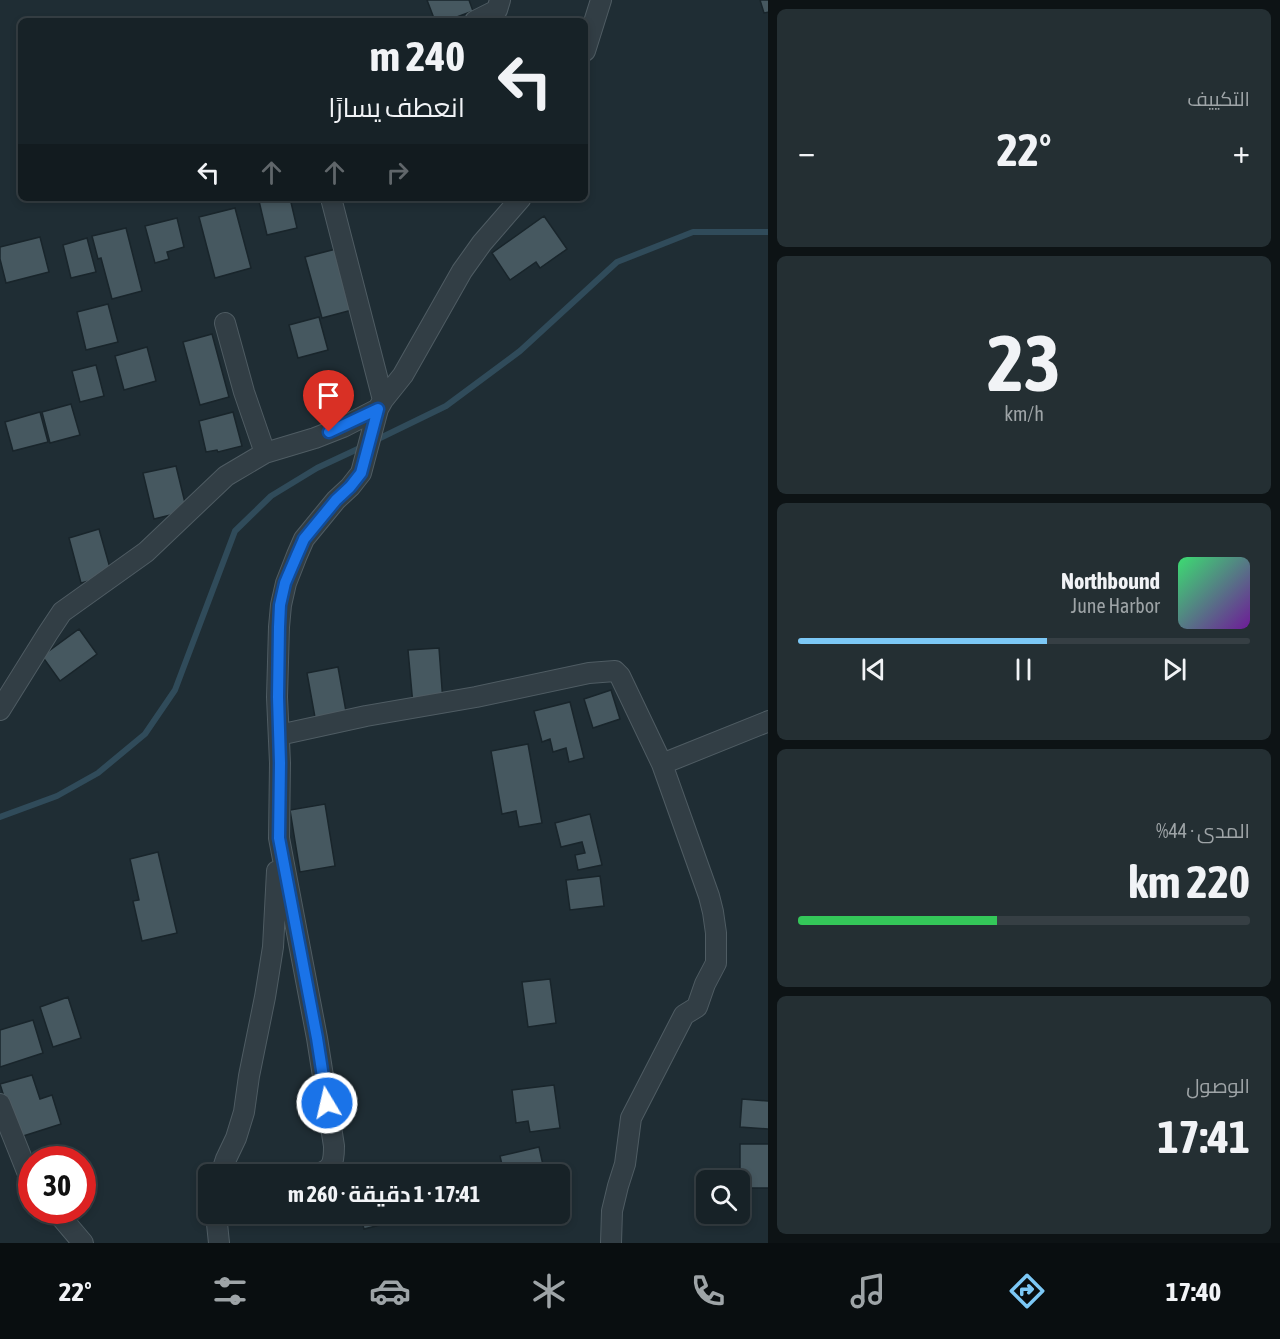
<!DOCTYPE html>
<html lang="ar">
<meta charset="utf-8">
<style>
:root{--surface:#172227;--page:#242f33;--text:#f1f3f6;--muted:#9ea4a7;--line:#363f44;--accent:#7cc8f6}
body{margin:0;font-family:"Asap Condensed",Cairo,sans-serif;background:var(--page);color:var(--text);direction:rtl;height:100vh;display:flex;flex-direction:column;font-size:22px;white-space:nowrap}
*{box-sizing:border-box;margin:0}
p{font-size:20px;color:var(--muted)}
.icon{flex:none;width:33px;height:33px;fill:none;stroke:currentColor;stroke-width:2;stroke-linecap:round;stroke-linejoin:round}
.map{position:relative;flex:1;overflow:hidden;direction:ltr}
.panel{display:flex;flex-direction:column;gap:9px;padding:9px;background:#0d1315;width:512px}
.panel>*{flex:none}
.banner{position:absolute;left:18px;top:18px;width:570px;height:183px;border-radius:9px;box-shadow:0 3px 9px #0003,0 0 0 2px var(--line);direction:rtl;background:#172227;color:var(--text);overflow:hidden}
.tools{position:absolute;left:696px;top:1170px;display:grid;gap:12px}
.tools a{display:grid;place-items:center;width:54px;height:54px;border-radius:9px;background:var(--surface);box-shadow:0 3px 9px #0003,0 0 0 2px var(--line);font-size:30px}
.speed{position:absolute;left:18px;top:1146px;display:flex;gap:12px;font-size:30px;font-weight:700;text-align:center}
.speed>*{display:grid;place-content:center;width:78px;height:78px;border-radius:50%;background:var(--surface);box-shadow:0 3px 9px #0003,0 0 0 2px var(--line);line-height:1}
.speed .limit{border:9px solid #d22;background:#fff;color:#111}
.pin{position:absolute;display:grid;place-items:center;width:51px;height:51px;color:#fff;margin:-62px -26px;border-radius:50% 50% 50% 0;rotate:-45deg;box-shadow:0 0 6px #0007}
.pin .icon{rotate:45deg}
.me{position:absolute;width:66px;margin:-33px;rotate:351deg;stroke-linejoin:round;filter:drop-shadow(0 0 4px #0008)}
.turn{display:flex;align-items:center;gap:21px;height:126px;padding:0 24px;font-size:27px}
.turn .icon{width:78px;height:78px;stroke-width:2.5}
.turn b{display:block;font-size:42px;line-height:51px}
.lanes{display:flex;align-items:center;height:57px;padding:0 24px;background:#0003;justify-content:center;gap:30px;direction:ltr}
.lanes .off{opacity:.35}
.big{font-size:45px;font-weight:700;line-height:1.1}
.panel .widget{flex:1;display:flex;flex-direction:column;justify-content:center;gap:9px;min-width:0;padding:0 21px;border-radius:9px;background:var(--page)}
.panel .dial{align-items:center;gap:0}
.dial b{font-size:78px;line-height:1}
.song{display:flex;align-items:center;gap:18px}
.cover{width:72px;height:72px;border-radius:9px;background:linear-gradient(135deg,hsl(140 70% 55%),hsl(280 70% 35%))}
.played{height:6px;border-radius:3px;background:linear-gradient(90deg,var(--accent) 55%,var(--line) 55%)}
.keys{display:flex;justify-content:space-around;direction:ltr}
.heat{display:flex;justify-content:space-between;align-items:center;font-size:33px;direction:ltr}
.charge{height:9px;border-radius:4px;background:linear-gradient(90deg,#34c759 44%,var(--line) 0)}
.trip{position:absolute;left:198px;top:1164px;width:372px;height:60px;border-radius:9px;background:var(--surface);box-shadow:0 3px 9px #0003,0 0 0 2px var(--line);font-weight:700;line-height:60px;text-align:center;direction:rtl}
.tab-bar{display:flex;height:96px;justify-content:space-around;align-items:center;background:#090e10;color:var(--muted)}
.tab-bar .icon{width:42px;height:42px}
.tab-bar .on{color:var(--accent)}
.tab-bar b{font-size:27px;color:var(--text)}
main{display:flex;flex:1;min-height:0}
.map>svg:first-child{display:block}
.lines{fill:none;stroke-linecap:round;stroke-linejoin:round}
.stream{stroke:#304b5a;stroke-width:6}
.building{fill:#465860;stroke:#19252b;stroke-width:1.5}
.minor-casing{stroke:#4f5c63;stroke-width:22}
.minor{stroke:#323e45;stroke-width:20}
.route-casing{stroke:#114b97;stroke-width:15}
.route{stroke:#1a73e8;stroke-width:10}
</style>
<main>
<section class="panel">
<div class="widget"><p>التكييف</p>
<div class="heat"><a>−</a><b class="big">22°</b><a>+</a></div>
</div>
<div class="widget dial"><b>23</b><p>km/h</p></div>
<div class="widget">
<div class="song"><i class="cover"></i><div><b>Northbound</b><p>June Harbor</p></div></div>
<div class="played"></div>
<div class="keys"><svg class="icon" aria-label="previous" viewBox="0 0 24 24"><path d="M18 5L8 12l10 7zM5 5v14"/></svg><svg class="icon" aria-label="pause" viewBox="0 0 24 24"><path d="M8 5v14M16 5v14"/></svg><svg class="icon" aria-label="next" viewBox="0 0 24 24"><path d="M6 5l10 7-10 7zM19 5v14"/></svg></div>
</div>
<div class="widget"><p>المدى · 44%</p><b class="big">220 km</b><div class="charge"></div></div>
<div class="widget"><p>الوصول</p><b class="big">17:41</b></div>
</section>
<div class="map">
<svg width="769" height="1243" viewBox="0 0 769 1243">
<rect width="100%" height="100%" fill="#1f2d34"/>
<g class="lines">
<path class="stream" d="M374 441 446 406 520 351 617 262 693 232H769
M0 817 57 796 98 773 145 734 175 690 235 531 271 496 317 468 362 447"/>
</g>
<path class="building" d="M427 0H469L473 11 446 21H435Z
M760 0H769V12L764 13Z
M272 198H290L297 228 267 235 259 201Z
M235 208 251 268 215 278 199 217Z
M544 216 567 249 540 268 536 262 510 280 492 253Z
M177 218 184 247 167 252 169 259 155 263 145 226Z
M126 228 142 291 112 299 101 258 98 259 92 236Z
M40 237 49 272 6 283 0 259V247Z
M87 238 96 272 71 278 63 245Z
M336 249 352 310 322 318 305 257Z
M108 304 118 342 86 350 77 312Z
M319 317 328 350 298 358 289 325Z
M212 334 229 397 200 405 183 342Z
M147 347 156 381 124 390 115 356Z
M96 365 104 396 80 402 72 371Z
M71 404 80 435 50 443 42 412Z
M40 412 48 442 13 451 5 422Z
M233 412 242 446 218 452 217 450 206 452 199 421Z
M176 466 187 511 154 519 143 473Z
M99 529 112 575 81 583 69 538Z
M79 629 97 654 60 681 42 656Z
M439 648 443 702 413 705 408 650Z
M338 667 347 717 316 723 307 673Z
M611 690 620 719 593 728 584 699Z
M570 702 584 758 569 762 566 748 553 752 550 739 542 742 534 711Z
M528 744 542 823 519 827 516 811 502 814 491 751Z
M325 804 335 866 300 872 290 810Z
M590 814 602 865 578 870 575 855 585 853 582 842 561 847 555 823Z
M158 852 177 933 142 941 133 901 139 900 130 859Z
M600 876 604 906 570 910 566 880Z
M550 979 556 1023 528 1027 522 982Z
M68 997 81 1038 53 1047 40 1007Z
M33 1020 43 1053 0 1067V1030Z
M32 1075 40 1099 52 1095 61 1124 17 1138 0 1084Z
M554 1085 560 1128 530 1132 528 1121 516 1123 512 1090Z
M742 1099 769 1101V1129L740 1127Z
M740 1144H769V1188H740Z
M539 1147 545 1174H504L500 1156Z
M360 1214H398L400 1220 364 1229Z"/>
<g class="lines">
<g class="minor-casing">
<path id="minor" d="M475 21 497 10 500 0
M585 51 601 0
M331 198 383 400
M225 323 244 392 265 453
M0 710 48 633 62 612 146 552 226 476 265 453 315 438 343 427 378 409
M279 735 366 716 476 697 589 673 615 671 620 676 662 764 709 896 713 912 716 933V963L705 984 697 1007 684 1015 631 1118 625 1164 618 1186 612 1211 611 1243
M662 764 769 721
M0 1104 32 1184
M221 1174 226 1159 236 1138 244 1112 249 1076 265 997 273 947 277 871
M315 1174C333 1171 334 1162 334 1146L317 1038 279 838 280 763 277 697 279 627 281 605 286 583 297 555 304 539 336 500 350 487 361 473 378 409 383 400 403 375 462 271 482 243 521 198
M55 1210 83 1243
M216 1214 219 1243"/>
</g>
<use href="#minor" class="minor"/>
</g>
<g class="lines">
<g class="route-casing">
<path id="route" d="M327 1103 317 1038 279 838 280 763 278 697 279 627 280 605 285 583 297 555 304 539 336 500 350 487 361 473 378 409 329 432"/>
</g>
<use href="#route" class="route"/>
</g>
</svg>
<div class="tools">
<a><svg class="icon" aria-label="search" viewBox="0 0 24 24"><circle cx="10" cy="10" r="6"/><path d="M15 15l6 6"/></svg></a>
</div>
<div class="speed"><div class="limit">30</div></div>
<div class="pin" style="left:329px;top:432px;background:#d93025"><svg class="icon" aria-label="arrive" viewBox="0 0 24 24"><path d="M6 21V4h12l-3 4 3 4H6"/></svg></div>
<svg class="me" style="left:327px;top:1103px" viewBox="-20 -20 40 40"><circle r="17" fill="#1a73e8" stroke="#fff" stroke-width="3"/><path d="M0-11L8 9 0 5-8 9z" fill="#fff"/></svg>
<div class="trip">17:41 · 1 دقيقة · 260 m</div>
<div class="banner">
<div class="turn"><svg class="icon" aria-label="left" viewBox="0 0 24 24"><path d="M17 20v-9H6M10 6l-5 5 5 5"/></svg><div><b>240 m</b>انعطف يسارًا</div></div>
<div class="lanes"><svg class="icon" aria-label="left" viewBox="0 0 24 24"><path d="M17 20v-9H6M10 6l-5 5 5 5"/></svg><svg class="icon off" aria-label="ahead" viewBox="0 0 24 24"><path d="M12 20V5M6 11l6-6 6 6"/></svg><svg class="icon off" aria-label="ahead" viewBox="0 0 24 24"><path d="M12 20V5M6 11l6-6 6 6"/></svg><svg class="icon off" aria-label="right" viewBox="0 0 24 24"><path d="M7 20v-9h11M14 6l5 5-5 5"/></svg></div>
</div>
</div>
</main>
<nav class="tab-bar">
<b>17:40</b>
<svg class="icon on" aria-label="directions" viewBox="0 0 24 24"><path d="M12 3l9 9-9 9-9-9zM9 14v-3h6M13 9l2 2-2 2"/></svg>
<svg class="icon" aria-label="music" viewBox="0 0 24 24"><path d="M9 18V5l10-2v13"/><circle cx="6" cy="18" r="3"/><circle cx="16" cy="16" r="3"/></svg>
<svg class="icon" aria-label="phone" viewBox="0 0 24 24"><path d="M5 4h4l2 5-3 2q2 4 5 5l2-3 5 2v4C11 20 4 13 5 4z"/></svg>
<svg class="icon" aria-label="climate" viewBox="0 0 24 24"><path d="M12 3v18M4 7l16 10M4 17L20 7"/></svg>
<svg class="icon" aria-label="car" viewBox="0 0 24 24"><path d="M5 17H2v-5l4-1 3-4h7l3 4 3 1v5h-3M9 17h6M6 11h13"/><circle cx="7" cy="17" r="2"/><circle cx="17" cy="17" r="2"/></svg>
<svg class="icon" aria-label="filters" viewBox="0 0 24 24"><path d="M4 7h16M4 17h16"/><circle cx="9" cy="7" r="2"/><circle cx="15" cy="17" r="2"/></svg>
<b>22°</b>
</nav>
